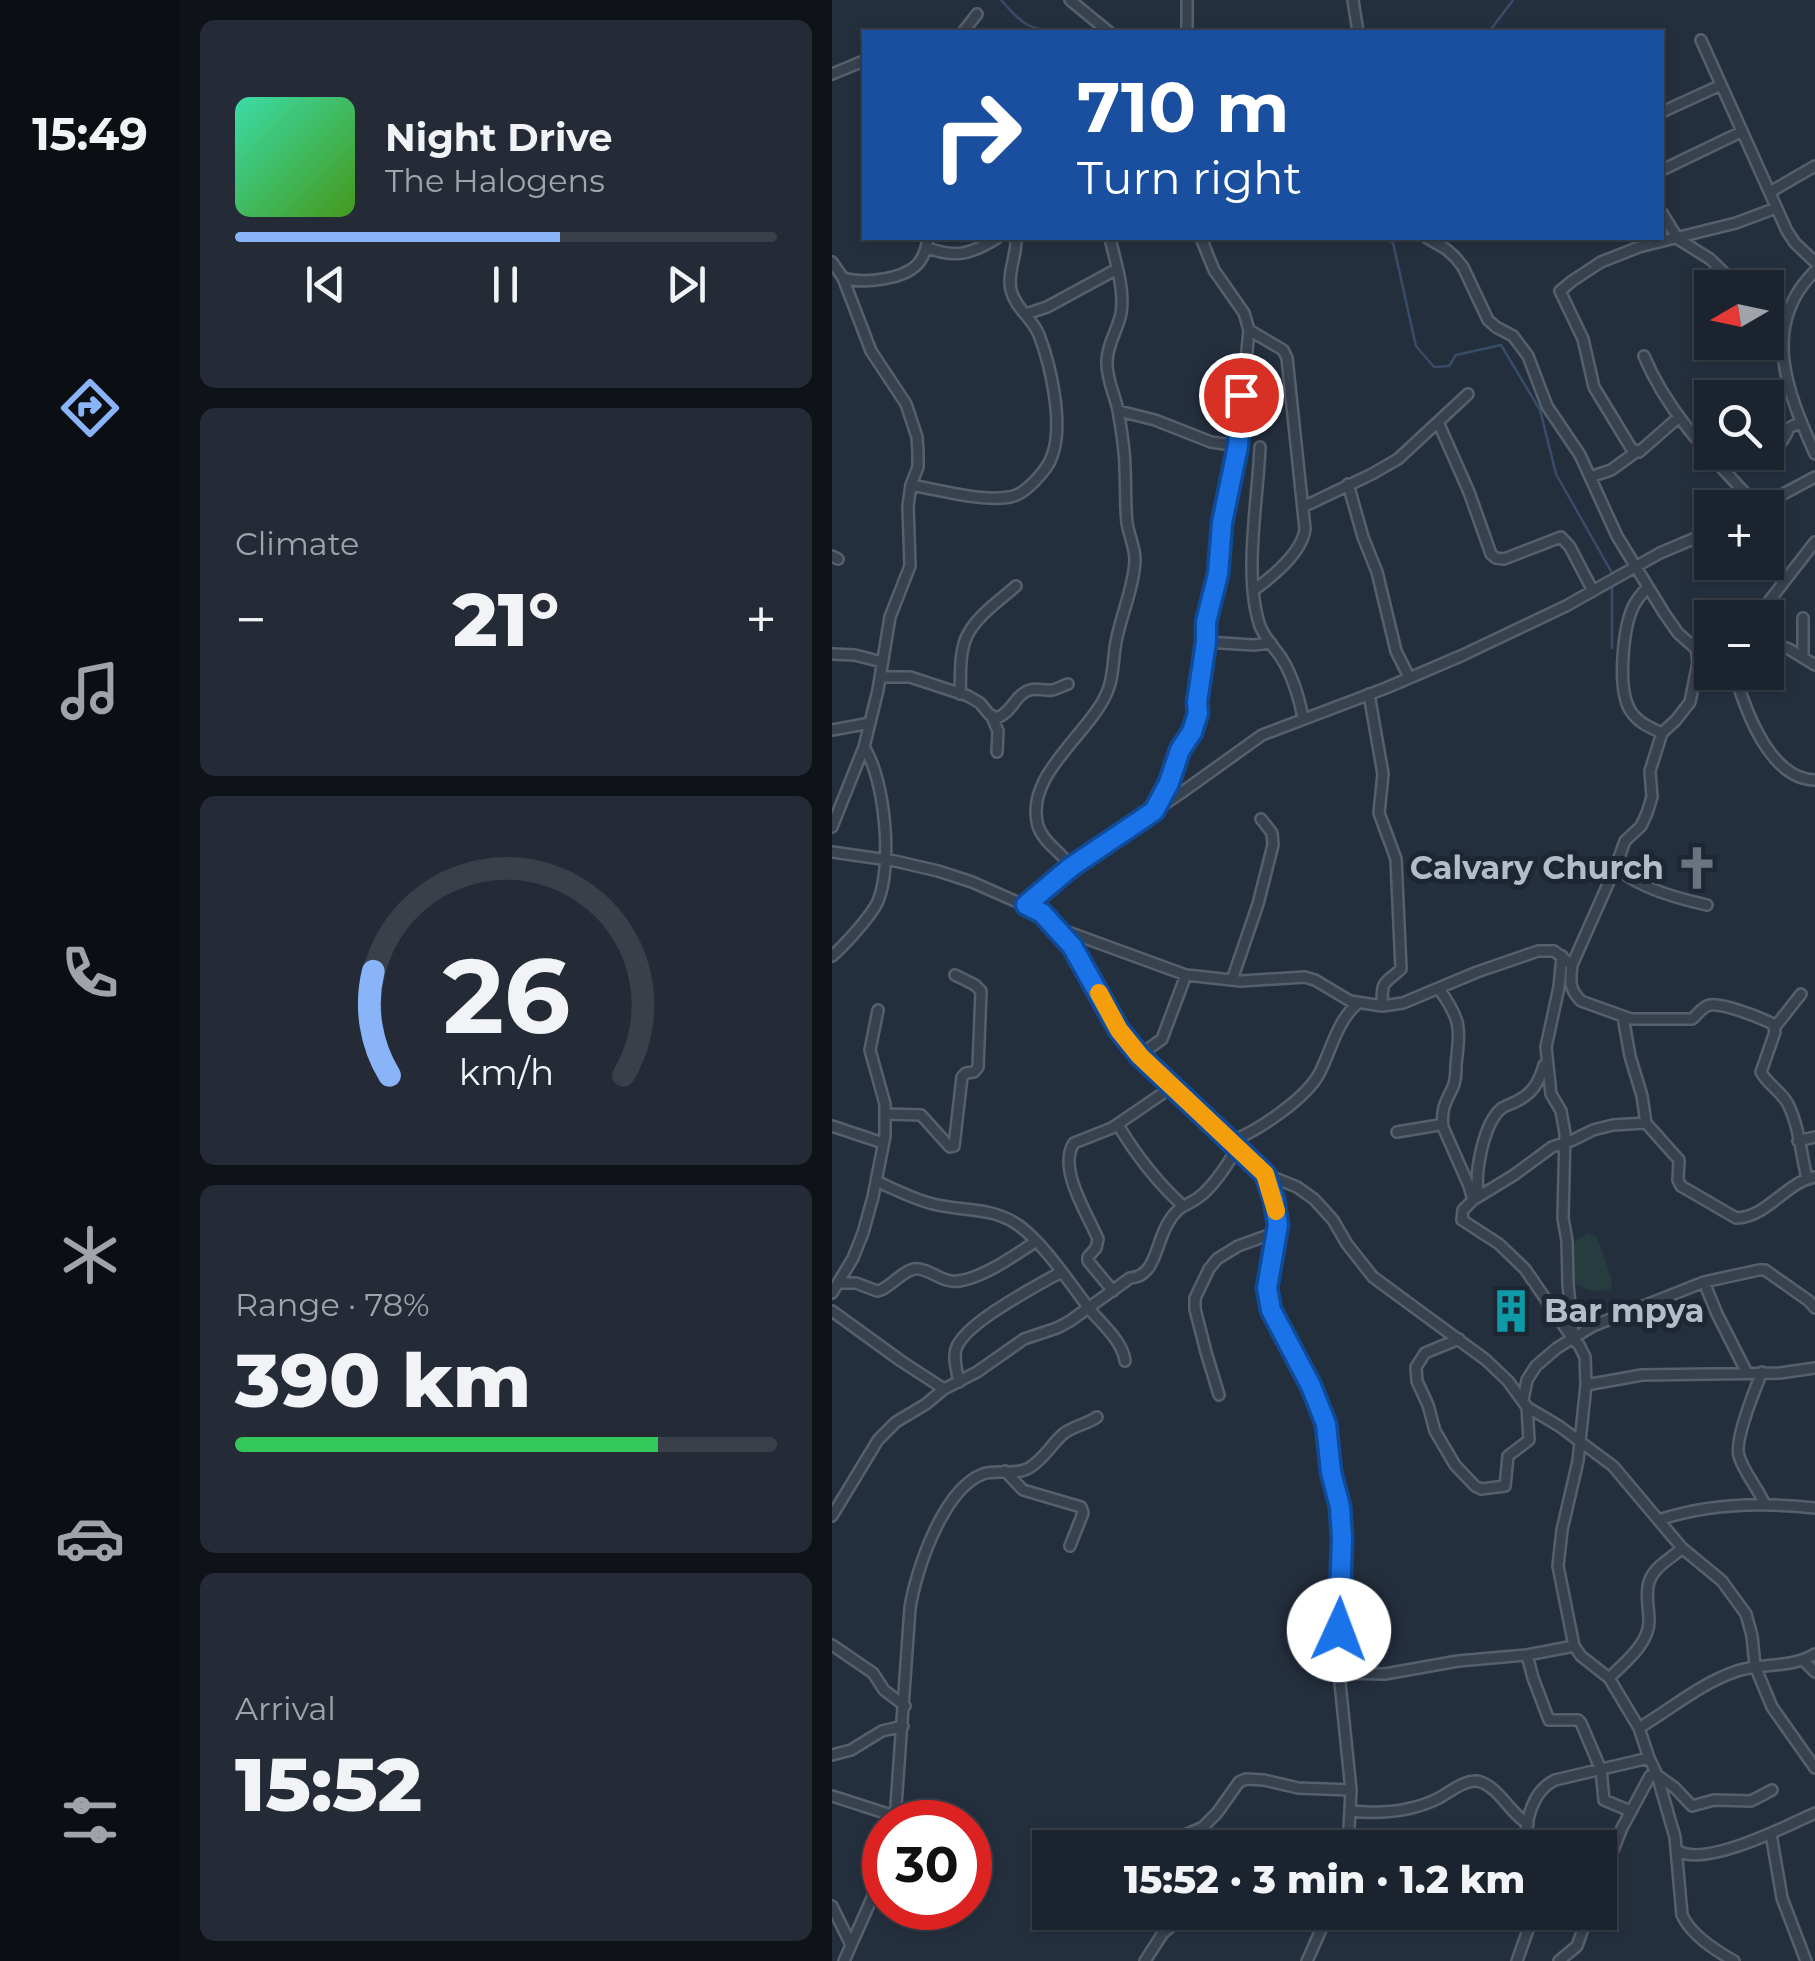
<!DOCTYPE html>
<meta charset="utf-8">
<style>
:root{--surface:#1b232e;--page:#242b36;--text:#f1f3f6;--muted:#a0a4aa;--line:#39404a;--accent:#8ab4f8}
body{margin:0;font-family:Montserrat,sans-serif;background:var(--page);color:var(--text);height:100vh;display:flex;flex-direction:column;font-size:38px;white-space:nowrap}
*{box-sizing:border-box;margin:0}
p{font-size:32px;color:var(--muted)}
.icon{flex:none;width:55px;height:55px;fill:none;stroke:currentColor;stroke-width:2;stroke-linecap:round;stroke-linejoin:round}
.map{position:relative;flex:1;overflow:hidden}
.details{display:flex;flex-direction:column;gap:20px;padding:20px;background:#0f1319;width:652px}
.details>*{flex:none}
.guide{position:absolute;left:30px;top:30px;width:802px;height:210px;border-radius:0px;box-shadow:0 2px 8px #0004,0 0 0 2px var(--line);background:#1a4fa0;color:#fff;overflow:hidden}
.needle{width:65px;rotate:261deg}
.controls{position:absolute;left:862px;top:270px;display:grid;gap:20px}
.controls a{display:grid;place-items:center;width:90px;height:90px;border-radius:0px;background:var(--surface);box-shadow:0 2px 8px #0004,0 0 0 2px var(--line);font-size:50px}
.speed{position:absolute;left:30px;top:1800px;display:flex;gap:20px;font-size:50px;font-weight:700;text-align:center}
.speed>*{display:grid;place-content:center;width:130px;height:130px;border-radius:50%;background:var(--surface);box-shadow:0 2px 8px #0004,0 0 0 2px var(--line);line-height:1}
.speed .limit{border:15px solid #d22;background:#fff;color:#111}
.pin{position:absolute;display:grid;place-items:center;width:85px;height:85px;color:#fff;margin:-42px;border:5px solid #fff;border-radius:50%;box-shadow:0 2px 10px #0007}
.me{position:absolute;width:110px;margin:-55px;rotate:2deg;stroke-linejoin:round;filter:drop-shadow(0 0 8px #0008)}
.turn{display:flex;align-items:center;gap:35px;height:210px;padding:0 50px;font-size:45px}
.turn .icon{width:130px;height:130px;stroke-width:2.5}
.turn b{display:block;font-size:70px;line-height:85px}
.big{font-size:75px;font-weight:800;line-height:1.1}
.details .widget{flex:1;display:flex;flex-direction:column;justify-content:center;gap:15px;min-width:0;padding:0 35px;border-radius:15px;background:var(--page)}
.details .dial{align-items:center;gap:0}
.dial svg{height:260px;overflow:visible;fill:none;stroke:var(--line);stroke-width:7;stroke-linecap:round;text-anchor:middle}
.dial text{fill:var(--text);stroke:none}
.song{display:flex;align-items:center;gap:30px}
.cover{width:120px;height:120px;border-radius:15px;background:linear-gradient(135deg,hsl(160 70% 55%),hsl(100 70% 35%))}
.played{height:10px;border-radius:5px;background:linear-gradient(90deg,var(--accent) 60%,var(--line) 60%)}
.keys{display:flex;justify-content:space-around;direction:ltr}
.heat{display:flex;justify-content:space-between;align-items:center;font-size:55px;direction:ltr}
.charge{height:15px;border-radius:8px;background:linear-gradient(90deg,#34c759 78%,var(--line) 0)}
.trip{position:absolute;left:200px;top:1830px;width:585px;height:100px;border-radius:0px;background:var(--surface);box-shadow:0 2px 8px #0004,0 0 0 2px var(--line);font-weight:800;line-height:100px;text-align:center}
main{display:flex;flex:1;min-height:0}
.tabs{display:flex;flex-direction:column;width:180px;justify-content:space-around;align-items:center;background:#0b0e12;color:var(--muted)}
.tabs .icon{width:70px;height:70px}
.tabs .selected{color:var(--accent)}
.tabs b{font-size:45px;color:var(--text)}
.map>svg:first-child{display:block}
.green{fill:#263c3f}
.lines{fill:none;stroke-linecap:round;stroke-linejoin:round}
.stream{stroke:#394c67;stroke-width:2.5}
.minor-casing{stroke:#565f6c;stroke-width:14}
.minor{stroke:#38414e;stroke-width:9}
.route-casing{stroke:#114b97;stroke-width:25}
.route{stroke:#1a73e8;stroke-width:18}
.slow{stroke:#f59e0b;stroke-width:18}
.labels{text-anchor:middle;stroke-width:10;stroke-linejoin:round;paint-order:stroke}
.poi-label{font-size:32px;font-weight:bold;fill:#b4bcc9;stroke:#1d2633;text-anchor:end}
</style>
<main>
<nav class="tabs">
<b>15:49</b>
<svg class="icon selected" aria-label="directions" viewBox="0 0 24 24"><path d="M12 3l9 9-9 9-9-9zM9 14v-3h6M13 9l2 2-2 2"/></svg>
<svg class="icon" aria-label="music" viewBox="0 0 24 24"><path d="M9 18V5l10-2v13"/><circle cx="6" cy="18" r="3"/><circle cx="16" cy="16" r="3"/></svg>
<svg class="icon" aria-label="phone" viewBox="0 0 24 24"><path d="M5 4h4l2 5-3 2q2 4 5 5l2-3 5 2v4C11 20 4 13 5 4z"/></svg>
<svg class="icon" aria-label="climate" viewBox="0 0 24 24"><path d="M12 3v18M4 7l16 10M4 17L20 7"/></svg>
<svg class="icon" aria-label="car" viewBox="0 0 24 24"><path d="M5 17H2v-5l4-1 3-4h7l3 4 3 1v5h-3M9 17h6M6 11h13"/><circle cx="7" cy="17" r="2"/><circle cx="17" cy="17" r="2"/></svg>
<svg class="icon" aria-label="filters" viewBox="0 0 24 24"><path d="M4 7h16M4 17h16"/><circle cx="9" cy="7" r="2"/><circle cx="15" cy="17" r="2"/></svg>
</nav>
<section class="details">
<div class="widget">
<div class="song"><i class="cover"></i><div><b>Night Drive</b><p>The Halogens</p></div></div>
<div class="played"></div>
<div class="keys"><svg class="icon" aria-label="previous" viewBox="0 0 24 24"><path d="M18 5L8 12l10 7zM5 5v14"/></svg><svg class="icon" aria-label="pause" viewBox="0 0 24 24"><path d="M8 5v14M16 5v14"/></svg><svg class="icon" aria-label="next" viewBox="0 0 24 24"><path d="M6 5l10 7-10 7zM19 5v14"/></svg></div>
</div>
<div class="widget"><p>Climate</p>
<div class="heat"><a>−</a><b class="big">21°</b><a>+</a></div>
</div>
<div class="widget dial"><svg viewBox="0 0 100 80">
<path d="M14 69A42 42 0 1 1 86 69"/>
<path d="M14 69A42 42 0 0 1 9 37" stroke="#8ab4f8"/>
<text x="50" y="56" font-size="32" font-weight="700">26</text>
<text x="50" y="72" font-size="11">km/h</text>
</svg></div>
<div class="widget"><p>Range · 78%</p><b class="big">390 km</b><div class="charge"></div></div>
<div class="widget"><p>Arrival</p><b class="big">15:52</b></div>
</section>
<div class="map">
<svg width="983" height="1961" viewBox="0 0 983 1961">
<rect width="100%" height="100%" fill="#242f3e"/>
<path class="green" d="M755 1233 765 1237 780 1280 779 1289C763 1293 753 1291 740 1280L737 1246Z"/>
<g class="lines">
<path class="stream" d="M169 0C193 27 196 29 232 32
M657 32 681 0
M551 238 561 243 584 346 602 367 617 366 624 355 669 345 708 410 724 474 780 573V577
M780 585V648"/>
<g class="minor-casing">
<path id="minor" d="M238 0 277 32
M521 0 526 32
M131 32 145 14
M355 32V0
M869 40 955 231 963 243 983 262
M0 74 29 62 32 65
M830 112 889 85
M830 170 909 132
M938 192 983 166
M830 213 846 239 878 259 908 288
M595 238 614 249 623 257 631 267 656 320 664 327 681 336 696 356 715 406 748 455 785 536 832 613 846 633 864 649 880 644
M94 247C122 259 140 254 165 238
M0 262 11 278 39 351 74 404 85 437 86 453V467L79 485 76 506 78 566 58 617 46 690 32 747 0 827
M983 271C927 326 956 393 983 454
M11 278C31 284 75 280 88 261 93 254 95 245 96 238
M194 314 215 307 285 269
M935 327 948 351
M417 330 451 350 455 358 473 529C470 553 441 576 422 590
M812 356C837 416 883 460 926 507
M287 411 323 420 379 442 406 446
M847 417 807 452 799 448 762 387 751 339 728 291 740 281 769 262 807 247 904 223 944 208
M606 422 637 492 659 554 664 558 672 559 729 537 738 547 761 591
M428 447C426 500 411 576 428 626 433 639 443 648 450 659 461 677 467 697 471 718
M932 463C941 448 951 445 957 428L969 422
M758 477 779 470 804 452
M516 484 531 537 545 572 564 651 577 677
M79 485C108 490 149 502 178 497 189 495 195 488 203 481 210 473 217 466 220 456 232 425 219 366 207 335 201 319 183 308 179 290 175 273 185 255 184 238
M471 507 540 474 566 459 636 394
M925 508 983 477
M0 556 6 559
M816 587C810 593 805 599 801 607 791 629 785 688 798 710 805 722 817 727 830 733
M924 618 983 542
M374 642 422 645 439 643
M935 642 957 649 983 665
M0 654 23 655 50 662
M971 656V618
M902 672C913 709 937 779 983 780
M49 677H78L136 696 148 703 157 714 165 718C180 712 182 697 195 691 204 687 211 691 220 690 225 689 230 686 236 684
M128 694C129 676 127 655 134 638 143 617 167 601 184 586
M537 694 551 774 547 813 564 859 569 969C551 986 550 978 550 1006
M160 717 166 731 165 752
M0 730 38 723
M324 807 337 783 347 750 360 731 365 720V702L375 623 386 575 390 523 406 446 417 330 412 313 382 270 369 238
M0 852 63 861 106 871 140 882 210 913 240 946 287 1030 322 1070 433 1174 442 1200 446 1225 435 1289 437 1301 446 1326 489 1407 494 1424 499 1472 508 1507 510 1539 507 1673 519 1790 516 1848
M784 866C802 887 848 899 875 905
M239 867C230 852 212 844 206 826 191 773 263 731 277 687 282 672 281 657 284 642 289 615 302 587 303 560 303 547 297 536 295 523 293 505 294 487 293 469 293 451 290 434 287 416 285 399 275 382 275 364 274 346 286 330 289 313 293 289 283 261 278 238
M194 905 239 867 349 793 430 735 554 688 631 655 734 606 828 553 880 531
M228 929 354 975
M0 956C12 946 40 915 46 901 61 865 53 779 32 747
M730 956 727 987 714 1047 719 1094 729 1111 733 1133 731 1218 735 1241 736 1284 741 1336
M740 965 784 866 793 841 809 826 815 813 820 797 818 771 830 733 844 720 858 702 866 662 864 649 880 656
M400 980 426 904 441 845 440 833 429 819
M607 989C630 1021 628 1028 624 1065 624 1073 624 1082 620 1089 613 1103 609 1110 611 1127L637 1186 641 1200
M791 1017 798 1056 810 1096 814 1123
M943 1027 969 994
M308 1055 330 1039 354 975 409 981 473 977 483 980 518 1001 550 1006 571 1003 645 972 706 951H722L740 965C738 981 737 989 749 1001L799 1019H860C865 1015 871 1006 878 1005 892 1003 929 1018 941 1024L943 1032 929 1072C936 1085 949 1091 956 1104 967 1126 969 1154 975 1178
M54 1114 89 1115 118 1147 122 1146 130 1077 134 1073 142 1072 146 1067 149 991 143 985 123 975
M286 1125C304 1155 324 1181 350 1205
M0 1126 51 1143
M565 1132 607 1125 611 1127
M399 1141C426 1131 473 1099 487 1074 499 1051 505 1021 525 1004
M966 1141 983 1137
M433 1174 465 1187 482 1199 501 1220 515 1244 541 1277 654 1360 676 1381 695 1407 727 1426 781 1466 850 1548 890 1581 914 1614 920 1636 923 1666 940 1707 983 1768
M44 1181C62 1189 81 1199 101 1204 128 1211 158 1207 183 1223 209 1239 240 1286 259 1311 271 1325 291 1342 293 1361
M647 1196C641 1175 652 1122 670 1108 672 1107 683 1102 685 1101 701 1093 707 1082 712 1065
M872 1282 885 1314 915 1373
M7 1283H24L45 1291 49 1290C60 1285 71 1271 82 1269 97 1267 110 1284 127 1281 153 1277 181 1256 203 1242
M281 1291 256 1261V1257L264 1248 266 1239C256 1215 225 1168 242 1143L280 1128 340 1087
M0 1293 21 1258 31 1233 41 1197 53 1136V1104L38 1050 46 1010
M0 1311 69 1361 112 1389
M627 1339 593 1353 584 1367 585 1381 596 1405 603 1431 623 1465 643 1486 649 1489 673 1486 676 1456 697 1440 695 1407
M930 1372C923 1389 902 1440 907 1456 912 1473 926 1488 933 1505
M127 1382C125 1372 121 1358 124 1349 132 1323 205 1286 229 1272
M754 1385 810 1375 948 1373 983 1368
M387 1395 374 1352 363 1309V1298L377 1269 385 1259 406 1246 445 1232
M691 1400 695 1380 704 1366 725 1348 761 1326 872 1282 927 1270H933L977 1301 983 1308
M173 1471 191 1490 249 1507 251 1513 238 1546
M0 1516 46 1440 64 1422 94 1404 112 1389 145 1372 192 1339 225 1328 238 1321 298 1278C324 1277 324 1242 336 1223 349 1201 356 1208 372 1193 386 1180 396 1163 406 1147
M827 1520C878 1503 930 1502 983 1508
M0 1645 41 1673 52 1690 73 1706
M695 1655 701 1678 717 1720H746L749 1723 769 1770 772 1800 798 1811
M972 1661 983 1672
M507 1673 553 1674 626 1661 695 1655 742 1646
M777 1678C792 1663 817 1644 817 1621 817 1607 813 1595 817 1582 822 1566 839 1559 850 1548
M807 1728C839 1709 869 1683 905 1671 930 1663 960 1668 983 1654
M0 1755 19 1750 50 1731 71 1726
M0 1796 53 1813 63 1822
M519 1811C549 1814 578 1812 605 1799 617 1793 635 1777 649 1782 668 1789 678 1813 696 1824
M64 1822V1806L78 1608C84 1570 111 1489 151 1474 165 1469 183 1476 197 1468 213 1458 218 1446 230 1435 240 1426 254 1425 265 1417
M939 1834 950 1898 974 1961
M337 1842 371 1827 385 1813 407 1782 414 1779 432 1780 466 1788 519 1790
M691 1848C695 1822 698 1792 723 1780L817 1758
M845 1850C871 1869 955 1826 983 1813
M768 1882 790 1828 818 1776 825 1775 843 1788 860 1806 882 1800 919 1801 940 1790
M0 1906 19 1945
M12 1961 52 1871
M313 1961 331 1933 352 1916
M475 1961 497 1912
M685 1961 696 1930 699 1912
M727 1961 745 1946 757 1912
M902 1961C883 1950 859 1935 850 1915L843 1837 825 1775 817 1758 807 1728 777 1678 749 1656 742 1646 726 1566 730 1530 746 1461 754 1385 753 1357 747 1345 741 1339 693 1269 667 1244 630 1220 631 1210 641 1200 682 1175 720 1147 741 1140 761 1130 781 1125 814 1123 847 1160 846 1180 849 1186 904 1218C936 1217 954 1182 983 1177"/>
</g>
<use href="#minor" class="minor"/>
</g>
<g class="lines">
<g class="route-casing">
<path id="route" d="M409 395 406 446 390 523 386 574 374 622V642L365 702 366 713 360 732 348 750 337 783 322 811 239 867 194 905 210 913 240 946 287 1030 308 1056 433 1174 442 1200 446 1225 435 1288 439 1310 479 1386 494 1424 499 1472 508 1507 510 1538 507 1630"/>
</g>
<use href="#route" class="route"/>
<path class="slow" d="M267 993 287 1030 308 1056 433 1174 444 1211"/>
</g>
<defs>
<g id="church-bare" transform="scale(3.45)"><path d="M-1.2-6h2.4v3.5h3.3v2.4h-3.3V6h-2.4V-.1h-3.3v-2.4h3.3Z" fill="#6b7280" stroke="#1d2633" stroke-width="2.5" paint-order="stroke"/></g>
<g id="building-bare" transform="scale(3.45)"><path d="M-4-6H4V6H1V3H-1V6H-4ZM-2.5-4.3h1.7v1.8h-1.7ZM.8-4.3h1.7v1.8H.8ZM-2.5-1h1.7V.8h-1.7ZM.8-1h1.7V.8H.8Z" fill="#0f9aa8" stroke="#1d2633" stroke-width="2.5" paint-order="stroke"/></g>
</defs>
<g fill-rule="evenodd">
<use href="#church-bare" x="865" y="868"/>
<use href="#building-bare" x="679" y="1311"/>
</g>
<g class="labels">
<g class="poi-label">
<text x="832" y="879">Calvary Church</text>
<text x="712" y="1322" text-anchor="start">Bar mpya</text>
</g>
</g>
</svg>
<div class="controls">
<a><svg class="needle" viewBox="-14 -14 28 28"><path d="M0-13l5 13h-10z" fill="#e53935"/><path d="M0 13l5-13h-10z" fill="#a0a4aa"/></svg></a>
<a><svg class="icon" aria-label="search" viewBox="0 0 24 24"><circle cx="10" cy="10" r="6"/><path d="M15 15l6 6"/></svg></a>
<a>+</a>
<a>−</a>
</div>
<div class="speed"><div class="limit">30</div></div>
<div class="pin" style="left:409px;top:395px;background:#d93025"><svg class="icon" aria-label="arrive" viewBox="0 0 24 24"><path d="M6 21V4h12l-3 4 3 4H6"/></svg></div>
<svg class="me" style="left:507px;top:1630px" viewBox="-20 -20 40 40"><circle r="19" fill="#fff"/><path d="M0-13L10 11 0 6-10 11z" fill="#1a73e8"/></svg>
<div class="trip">15:52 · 3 min · 1.2 km</div>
<div class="guide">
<div class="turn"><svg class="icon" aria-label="right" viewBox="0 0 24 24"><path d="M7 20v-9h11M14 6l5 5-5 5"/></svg><div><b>710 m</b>Turn right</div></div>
</div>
</div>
</main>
